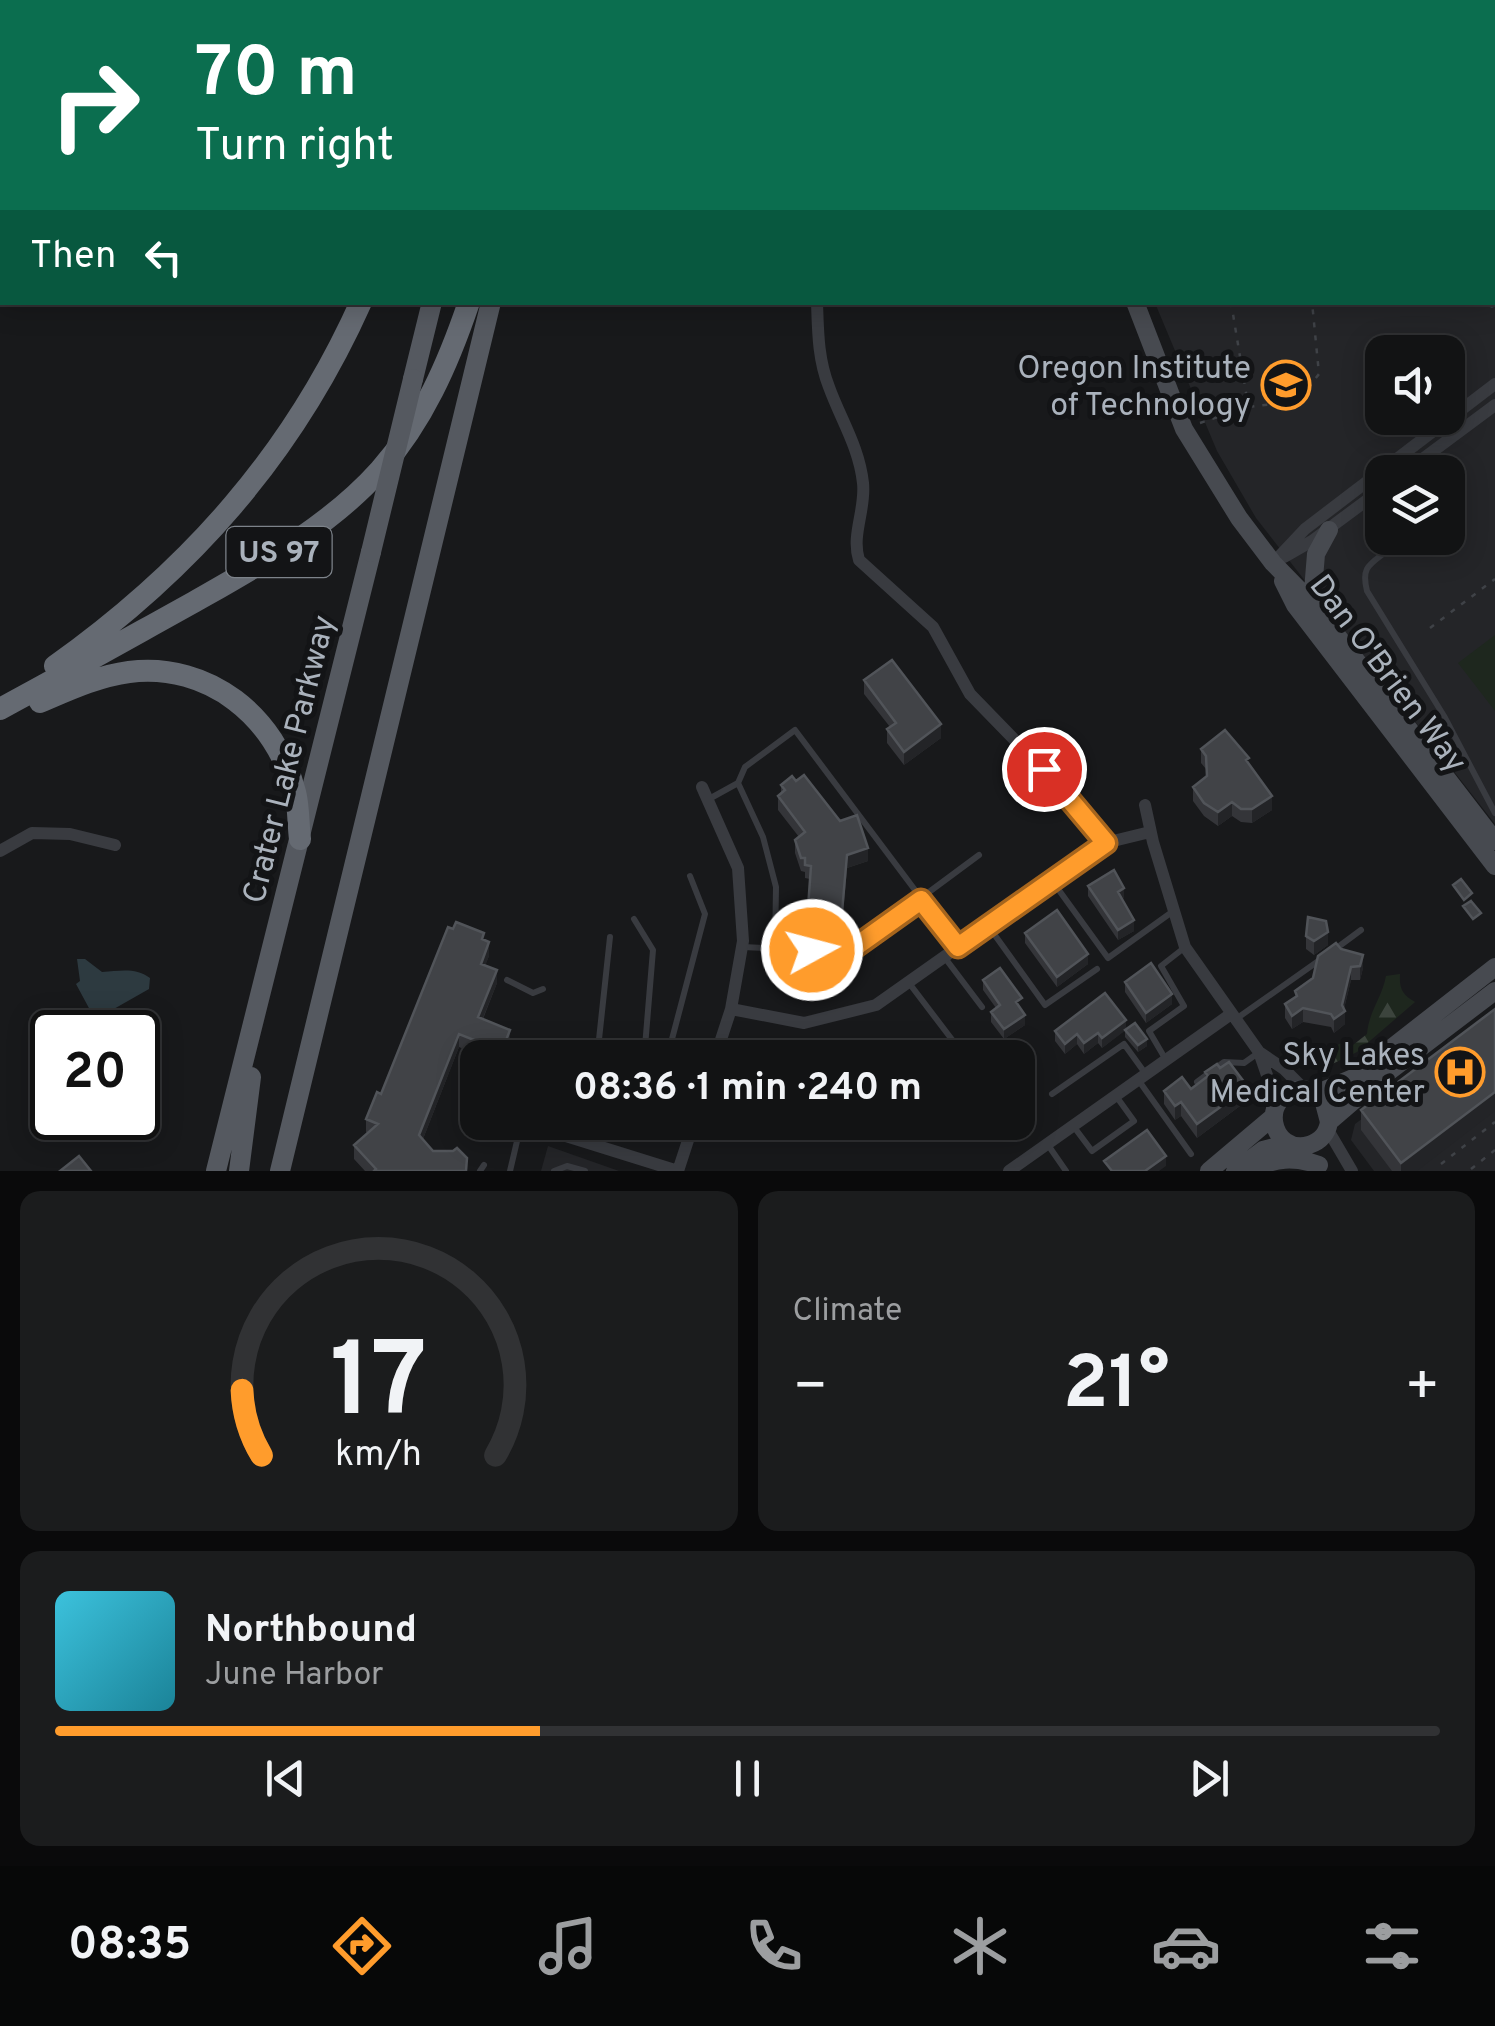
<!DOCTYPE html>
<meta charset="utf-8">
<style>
:root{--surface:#121314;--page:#1b1c1d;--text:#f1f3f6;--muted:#9c9ea0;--line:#313234;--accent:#ff9c2c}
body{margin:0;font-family:Overpass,sans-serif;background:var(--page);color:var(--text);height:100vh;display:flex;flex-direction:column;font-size:38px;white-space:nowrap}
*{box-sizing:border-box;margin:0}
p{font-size:32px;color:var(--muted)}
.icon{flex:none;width:55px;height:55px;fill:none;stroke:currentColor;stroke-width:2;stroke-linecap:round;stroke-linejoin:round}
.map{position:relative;height:1171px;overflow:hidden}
.sheet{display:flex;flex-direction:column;gap:20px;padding:20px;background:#0a0a0b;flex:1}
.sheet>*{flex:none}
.guide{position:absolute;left:0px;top:0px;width:1495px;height:305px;box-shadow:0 5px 25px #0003,0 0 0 2px var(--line);background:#0b6e4f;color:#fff;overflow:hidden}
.buttons{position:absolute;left:1365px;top:335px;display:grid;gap:20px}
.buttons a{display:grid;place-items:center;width:100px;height:100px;border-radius:20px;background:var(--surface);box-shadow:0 5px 25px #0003,0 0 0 2px var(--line);font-size:50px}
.speed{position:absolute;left:30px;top:1010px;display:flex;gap:20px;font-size:50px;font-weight:700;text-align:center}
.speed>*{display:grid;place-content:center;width:130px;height:130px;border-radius:50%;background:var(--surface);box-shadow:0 5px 25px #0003,0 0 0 2px var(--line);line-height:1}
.speed .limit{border:5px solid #111;border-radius:15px;background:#fff;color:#111}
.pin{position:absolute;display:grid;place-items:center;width:85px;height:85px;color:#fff;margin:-42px;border:5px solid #fff;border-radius:50%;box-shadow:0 2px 10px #0007}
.me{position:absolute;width:110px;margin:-55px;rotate:83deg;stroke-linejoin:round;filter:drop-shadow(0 0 8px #0008)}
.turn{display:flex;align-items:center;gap:35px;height:210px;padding:0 30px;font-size:45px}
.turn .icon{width:130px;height:130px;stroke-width:2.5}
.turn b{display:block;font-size:70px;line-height:85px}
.then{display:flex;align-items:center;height:95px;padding:0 30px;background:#0003;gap:20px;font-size:38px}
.big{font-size:75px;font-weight:700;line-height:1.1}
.sheet .widget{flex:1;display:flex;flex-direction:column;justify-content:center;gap:15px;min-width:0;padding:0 35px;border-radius:20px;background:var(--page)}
.sheet .dial{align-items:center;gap:0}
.dial svg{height:260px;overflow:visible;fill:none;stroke:var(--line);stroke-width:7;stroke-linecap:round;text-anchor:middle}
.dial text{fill:var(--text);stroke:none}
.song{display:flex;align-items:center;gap:30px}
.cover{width:120px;height:120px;border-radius:15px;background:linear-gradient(135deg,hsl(190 70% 55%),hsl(190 70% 35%))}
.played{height:10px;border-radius:5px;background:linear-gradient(90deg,var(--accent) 35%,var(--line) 35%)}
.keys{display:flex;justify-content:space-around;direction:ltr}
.heat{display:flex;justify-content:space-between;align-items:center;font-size:55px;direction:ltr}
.sheet .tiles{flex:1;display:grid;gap:20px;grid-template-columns:1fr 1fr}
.widget:last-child{grid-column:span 2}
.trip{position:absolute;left:460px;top:1040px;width:575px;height:100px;border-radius:20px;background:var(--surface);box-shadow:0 5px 25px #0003,0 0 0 2px var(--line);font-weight:700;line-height:100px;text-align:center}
.menu{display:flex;height:160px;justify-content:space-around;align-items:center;background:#070808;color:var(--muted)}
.menu .icon{width:70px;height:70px}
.menu .current{color:var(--accent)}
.menu b{font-size:45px;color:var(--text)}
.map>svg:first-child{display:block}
.built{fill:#242528;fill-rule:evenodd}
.green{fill:#1e271e}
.forest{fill:url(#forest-firs)}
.water{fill:#2d3a40}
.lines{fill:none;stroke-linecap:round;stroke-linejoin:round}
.stream{stroke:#2d3a40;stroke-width:4}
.path{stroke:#3f4247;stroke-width:2.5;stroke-dasharray:5 8;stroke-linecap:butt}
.lane{stroke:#393b40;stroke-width:6}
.street{stroke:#393b40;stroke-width:12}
.secondary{stroke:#474a50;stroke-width:18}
.primary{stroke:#555960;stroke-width:20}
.highway{stroke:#656a72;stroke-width:22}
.primary-bridge{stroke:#555960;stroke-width:20}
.wall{fill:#343539}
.shaded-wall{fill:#232427}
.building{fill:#414347;stroke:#515459;stroke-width:2.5}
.route-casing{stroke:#a6651d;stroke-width:25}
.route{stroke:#ff9c2c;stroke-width:18}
.labels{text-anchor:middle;stroke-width:10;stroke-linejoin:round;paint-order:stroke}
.shield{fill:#131416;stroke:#7d838a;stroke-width:2.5}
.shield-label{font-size:30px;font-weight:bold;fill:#aab2bc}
.poi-label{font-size:32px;fill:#aab2bc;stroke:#131416;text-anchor:end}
.street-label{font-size:32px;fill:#aab2bc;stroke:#131416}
</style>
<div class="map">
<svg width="1495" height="1171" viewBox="0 0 1495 1171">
<defs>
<pattern id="forest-firs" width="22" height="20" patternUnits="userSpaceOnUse" patternTransform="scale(2.5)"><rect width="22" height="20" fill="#1e271e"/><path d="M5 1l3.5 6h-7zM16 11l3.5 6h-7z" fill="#3c443d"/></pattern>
</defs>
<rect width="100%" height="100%" fill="#18191b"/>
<path class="built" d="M1129 0H1495V824L1256 518 1217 451 1155 303 1492 302V2H1128ZM1382 352H1448V418H1382ZM1382 472H1448V538H1382Z
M1495 1020V1171H1374L1351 1140 1355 1124Z
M548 1146 619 1171H541Z"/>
<path class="green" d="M1495 635V711L1458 663Z"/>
<path class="forest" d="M1400 974C1399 988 1402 995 1415 1002L1357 1052 1322 1069 1317 1064 1330 1059 1334 1047 1343 1042 1348 1049 1367 1034C1369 1011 1382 998 1386 976Z"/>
<path class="water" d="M77 959H85L102 972C120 971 135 967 150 978L149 989 105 1014 90 1010 76 984 80 981Z"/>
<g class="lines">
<path class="stream" d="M1171 0 1172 2
M1492 245H1495
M1490 302 1492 306"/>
<path class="path" d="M1231 302 1248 405
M1200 423 1248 407 1298 401 1319 374 1312 302
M1430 628 1495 579
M1441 1164 1495 1122
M1471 1169 1495 1150"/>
<path class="lane" d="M1387 551C1369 565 1361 567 1367 591L1444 716 1495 813
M709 799 738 783
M1053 882 1108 958 1172 912
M634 919 653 950 645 1047 670 1049
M989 927 1045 1005 1097 969
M743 947 848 952 979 855
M775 948 776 887 763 837 738 783 745 767 795 730 957 946
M1334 950 1361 930
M945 958 982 1007
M507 980 533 993 543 989
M909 983 966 1058
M1236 1019 1324 957
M597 1058 610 937
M667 1058 705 914 690 876
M1166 1060 1149 1031 1184 1006 1161 966 1184 948
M1139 1081 1191 1154
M1197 1082 1224 1062 1244 1063 1258 1053
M1052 1094 1124 1044 1145 1073
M1074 1127 1092 1151 1134 1121 1116 1096
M582 1140 587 1122
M1048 1145 1066 1171
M480 1171 484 1165
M510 1171 521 1124
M554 1171 567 1166 585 1171"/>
<path class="street" d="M174 0 176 2
M747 0 748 2
M229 2 232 0
M0 180 2 178
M817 302C818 332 818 359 829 387 841 420 859 447 863 483 866 509 851 535 859 560L933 627 970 694 1043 769 1105 843
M1405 472 1495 405
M1284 557 1312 541 1382 489
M1273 563 1305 529 1495 384
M702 787 738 868 743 941 731 1009 715 1058
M1145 805 1153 842 1185 947 1259 1052 1284 1069 1304 1089
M0 851 32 833 70 834 115 845
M731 1009 804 1023 876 1005 1105 843 1150 832
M1259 1052 1277 1104
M521 1122 678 1171 694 1122
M1328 1130 1352 1171
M1009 1171 1231 1014"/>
<path class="secondary" d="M1110 2V0
M1135 302 1184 429 1239 518 1273 563 1312 603 1495 841
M1283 581 1295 605 1495 866
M1312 603 1316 554 1329 530
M1315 1094 1353 1078 1495 967
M1329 1122 1323 1099 1304 1089C1256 1093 1271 1156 1309 1145 1321 1141 1327 1134 1329 1122L1379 1079 1495 991
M1209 1171 1273 1117
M1235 1171 1263 1150 1288 1143
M1252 1171C1274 1157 1295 1157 1319 1165"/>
<path class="primary" d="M506 2 507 0
M413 379 432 302
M216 1171 371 552
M239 1171 251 1077
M280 1171 491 302"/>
<path class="highway" d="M485 2 486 0
M560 2 561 0
M55 666C190 570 293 454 361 302
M40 702C68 690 98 676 129 672 209 662 276 717 295 792 299 807 298 824 300 839
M0 709C65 674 129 638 194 602 259 565 329 527 380 470 423 421 448 364 469 302"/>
<path class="primary-bridge" d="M371 552 413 379"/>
</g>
<path class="wall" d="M864 680 941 738 904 765 887 743V729L890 727 864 694Z
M1201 749 1249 765 1272 810 1252 823 1241 822 1232 816 1218 826 1204 816 1193 801V787L1206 777V769L1201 763Z
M781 785 868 861 847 868 842 925 808 922 810 879 805 878V872L801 871 795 853V840L799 837 778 810V796L781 794Z
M1088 886 1124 898 1122 899 1134 931 1118 940 1088 896Z
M1025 933 1088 964 1057 987 1025 943Z
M1306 936 1328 945 1314 955 1306 949Z
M484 941 489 956 485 965 497 983 483 1019 510 1043 505 1058H485L459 1047 423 1139 433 1151 467 1171H365L354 1159V1145L367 1133 366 1132V1119Z
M1341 949 1363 968 1360 980H1351L1344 1009 1345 1024 1334 1033 1331 1027 1303 1022 1292 1029 1285 1018V1004L1295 998V991L1313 978Z
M983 980 1022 1009 1025 1025 1004 1039 991 1022V1012L996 1008 983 990Z
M1125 982 1172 1004 1146 1023 1125 992Z
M1126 1029 1147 1046 1138 1052 1125 1037V1030L1102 1048 1098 1043 1084 1054 1077 1044 1065 1054 1055 1041V1031Z
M1205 1072 1248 1100 1197 1138 1181 1116 1175 1120 1164 1104V1091L1191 1089 1205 1078Z
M1361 1110 1417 1171H1392L1361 1130Z"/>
<path class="shaded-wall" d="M941 724V738L904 765V752Z
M1272 796V810L1252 823V809Z
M1232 802V816L1218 826V812Z
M868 848V861L847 868 842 925 847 855Z
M1124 888V898L1118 902V892Z
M1134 920V931L1118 940V930Z
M1328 932V945L1314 955V941Z
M489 942V956L481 977V964Z
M1088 954V964L1057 987V977Z
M1363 955V968L1360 980V966Z
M1351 967V980L1343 1012 1345 1011V1024L1334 1033V1019L1342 1005Z
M497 970V983L478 1030V1017Z
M1172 994V1004L1146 1023V1013Z
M1303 1008V1022L1292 1029V1016Z
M1025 1015V1025L1004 1039V1029Z
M1126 1020V1030L1102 1048V1038Z
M510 1030V1043L505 1058H502V1051Z
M1098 1033V1043L1084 1054V1043Z
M459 1034V1047L419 1149V1135Z
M1077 1034V1044L1065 1054V1044Z
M1147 1039V1046L1138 1052V1045Z
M1248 1087V1100L1197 1138V1124Z
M1495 1092V1111L1417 1171H1401V1163Z
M1181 1102V1116L1175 1120V1106Z
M1166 1156V1166L1159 1171H1145Z"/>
<path class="building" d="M272 0H298L295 2H269Z
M892 660 941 724 904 752 887 729 896 723 864 680Z
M1225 730 1249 758 1246 760 1272 796 1252 809H1241L1232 802 1218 812 1204 803 1193 787 1207 776 1206 756 1201 749Z
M804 775 840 821 857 815 868 848 847 855 842 912 808 908 811 866 805 865V858H801L795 840 805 832 778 796 785 790 781 785 792 776 796 781Z
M1114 870 1124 888 1118 892 1134 920 1118 930 1088 886Z
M1461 879 1472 893 1464 900 1453 885Z
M1471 901 1481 913 1473 919 1463 906Z
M1057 910 1088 954 1057 977 1025 933Z
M1308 917 1326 921 1328 932 1314 941 1306 936Z
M456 922 484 933 482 939 489 942 481 964 497 970 478 1017 510 1030 502 1051 459 1034 419 1135 433 1151H453L457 1148 467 1158 466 1171H374L376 1169 354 1145 378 1124 366 1119 377 1092 381 1094 448 927 453 929Z
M1336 943 1341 949 1363 955 1360 966 1351 967 1342 1005 1345 1011 1334 1019 1331 1014 1303 1008 1292 1016 1285 1004 1297 996 1295 991 1313 978 1318 956Z
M1151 963 1172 994 1146 1013 1125 982Z
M1000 968 1022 998 1016 1002 1025 1015 1004 1029 991 1012 1000 1005 983 980Z
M1105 993 1126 1020 1102 1038 1098 1033 1084 1043 1077 1034 1065 1044 1055 1031Z
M1495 1009V1092L1401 1163 1361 1110Z
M1135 1023 1147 1039 1138 1045 1125 1030Z
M1229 1062 1248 1087 1197 1124 1181 1102 1175 1106 1164 1091 1182 1077 1191 1089 1208 1076 1205 1072 1217 1064 1220 1068Z
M1147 1130 1166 1156 1145 1171H1112L1104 1161Z
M79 1156 91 1171H60Z"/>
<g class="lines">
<g class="route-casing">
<path id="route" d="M812 950 848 952 921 900 958 947 1106 843 1044 769"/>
</g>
<use href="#route" class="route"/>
</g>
<defs>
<g id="university-ring" transform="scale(2.5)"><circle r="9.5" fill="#131416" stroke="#ff9c2c" stroke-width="1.5"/><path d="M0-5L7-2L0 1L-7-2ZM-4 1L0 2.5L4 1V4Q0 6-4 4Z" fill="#ff9c2c"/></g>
<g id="hospital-ring" transform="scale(2.5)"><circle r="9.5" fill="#131416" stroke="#ff9c2c" stroke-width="1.5"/><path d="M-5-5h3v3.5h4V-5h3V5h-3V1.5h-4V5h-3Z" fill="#ff9c2c"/></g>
</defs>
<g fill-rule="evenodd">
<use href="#university-ring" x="1286" y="385"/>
<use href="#hospital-ring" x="1460" y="1072"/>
</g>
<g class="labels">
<rect class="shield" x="226.5" y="527" width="105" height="50" rx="8"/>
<g class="shield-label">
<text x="279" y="562">US 97</text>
</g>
<g class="poi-label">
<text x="1251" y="378">Oregon Institute<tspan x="1251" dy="37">of Technology</tspan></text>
<text x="1425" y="1065">Sky Lakes<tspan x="1425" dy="37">Medical Center</tspan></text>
</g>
<g class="street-label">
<text transform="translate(1389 673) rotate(53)" y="11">Dan O'Brien Way</text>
<text transform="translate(288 759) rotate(-76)" y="11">Crater Lake Parkway</text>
</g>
</g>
</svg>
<div class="buttons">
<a><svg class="icon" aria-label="sound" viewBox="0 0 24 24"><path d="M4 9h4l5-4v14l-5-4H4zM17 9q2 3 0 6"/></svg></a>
<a><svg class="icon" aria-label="layers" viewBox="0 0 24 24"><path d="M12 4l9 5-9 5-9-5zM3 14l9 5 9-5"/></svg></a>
</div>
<div class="speed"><div class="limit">20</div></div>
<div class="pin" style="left:1044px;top:769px;background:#d93025"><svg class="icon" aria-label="arrive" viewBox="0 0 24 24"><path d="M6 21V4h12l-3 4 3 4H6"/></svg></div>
<svg class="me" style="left:812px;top:950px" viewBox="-20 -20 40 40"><circle r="17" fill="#ff9c2c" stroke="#fff" stroke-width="3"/><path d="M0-11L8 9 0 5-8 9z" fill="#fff"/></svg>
<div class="trip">08:36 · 1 min · 240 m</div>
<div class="guide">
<div class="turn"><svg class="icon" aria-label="right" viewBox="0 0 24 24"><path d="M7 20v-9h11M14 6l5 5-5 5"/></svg><div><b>70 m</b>Turn right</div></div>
<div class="then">Then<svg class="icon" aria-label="left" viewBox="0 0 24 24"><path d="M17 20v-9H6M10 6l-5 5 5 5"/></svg></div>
</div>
</div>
<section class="sheet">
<div class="tiles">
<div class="widget dial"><svg viewBox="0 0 100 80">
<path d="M14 69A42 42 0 1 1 86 69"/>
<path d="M14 69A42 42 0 0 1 8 49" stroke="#ff9c2c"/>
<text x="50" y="56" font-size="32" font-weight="700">17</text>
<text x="50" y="72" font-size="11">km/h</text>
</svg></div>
<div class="widget"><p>Climate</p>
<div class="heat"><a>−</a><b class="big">21°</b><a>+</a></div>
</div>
<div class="widget">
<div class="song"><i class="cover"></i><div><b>Northbound</b><p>June Harbor</p></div></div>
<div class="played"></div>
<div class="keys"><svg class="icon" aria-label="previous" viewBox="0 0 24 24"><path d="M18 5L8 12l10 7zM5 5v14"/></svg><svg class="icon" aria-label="pause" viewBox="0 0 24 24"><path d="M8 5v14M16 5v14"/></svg><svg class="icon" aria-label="next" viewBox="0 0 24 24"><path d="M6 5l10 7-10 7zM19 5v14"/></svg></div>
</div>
</div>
</section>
<nav class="menu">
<b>08:35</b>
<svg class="icon current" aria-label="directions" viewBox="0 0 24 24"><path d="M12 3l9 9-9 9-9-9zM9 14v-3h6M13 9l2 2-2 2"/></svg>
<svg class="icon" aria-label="music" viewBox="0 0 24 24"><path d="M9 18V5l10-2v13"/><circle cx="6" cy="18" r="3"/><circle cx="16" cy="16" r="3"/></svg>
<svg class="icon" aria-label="phone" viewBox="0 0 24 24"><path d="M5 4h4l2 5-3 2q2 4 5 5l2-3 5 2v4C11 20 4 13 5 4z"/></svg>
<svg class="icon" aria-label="climate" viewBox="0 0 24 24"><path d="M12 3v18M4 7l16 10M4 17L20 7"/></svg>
<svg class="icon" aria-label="car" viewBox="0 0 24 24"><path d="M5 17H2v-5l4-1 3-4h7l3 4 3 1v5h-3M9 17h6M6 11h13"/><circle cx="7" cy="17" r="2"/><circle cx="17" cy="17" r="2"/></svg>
<svg class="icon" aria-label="filters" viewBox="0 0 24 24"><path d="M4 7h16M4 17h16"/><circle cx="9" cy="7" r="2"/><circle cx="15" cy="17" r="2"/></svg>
</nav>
